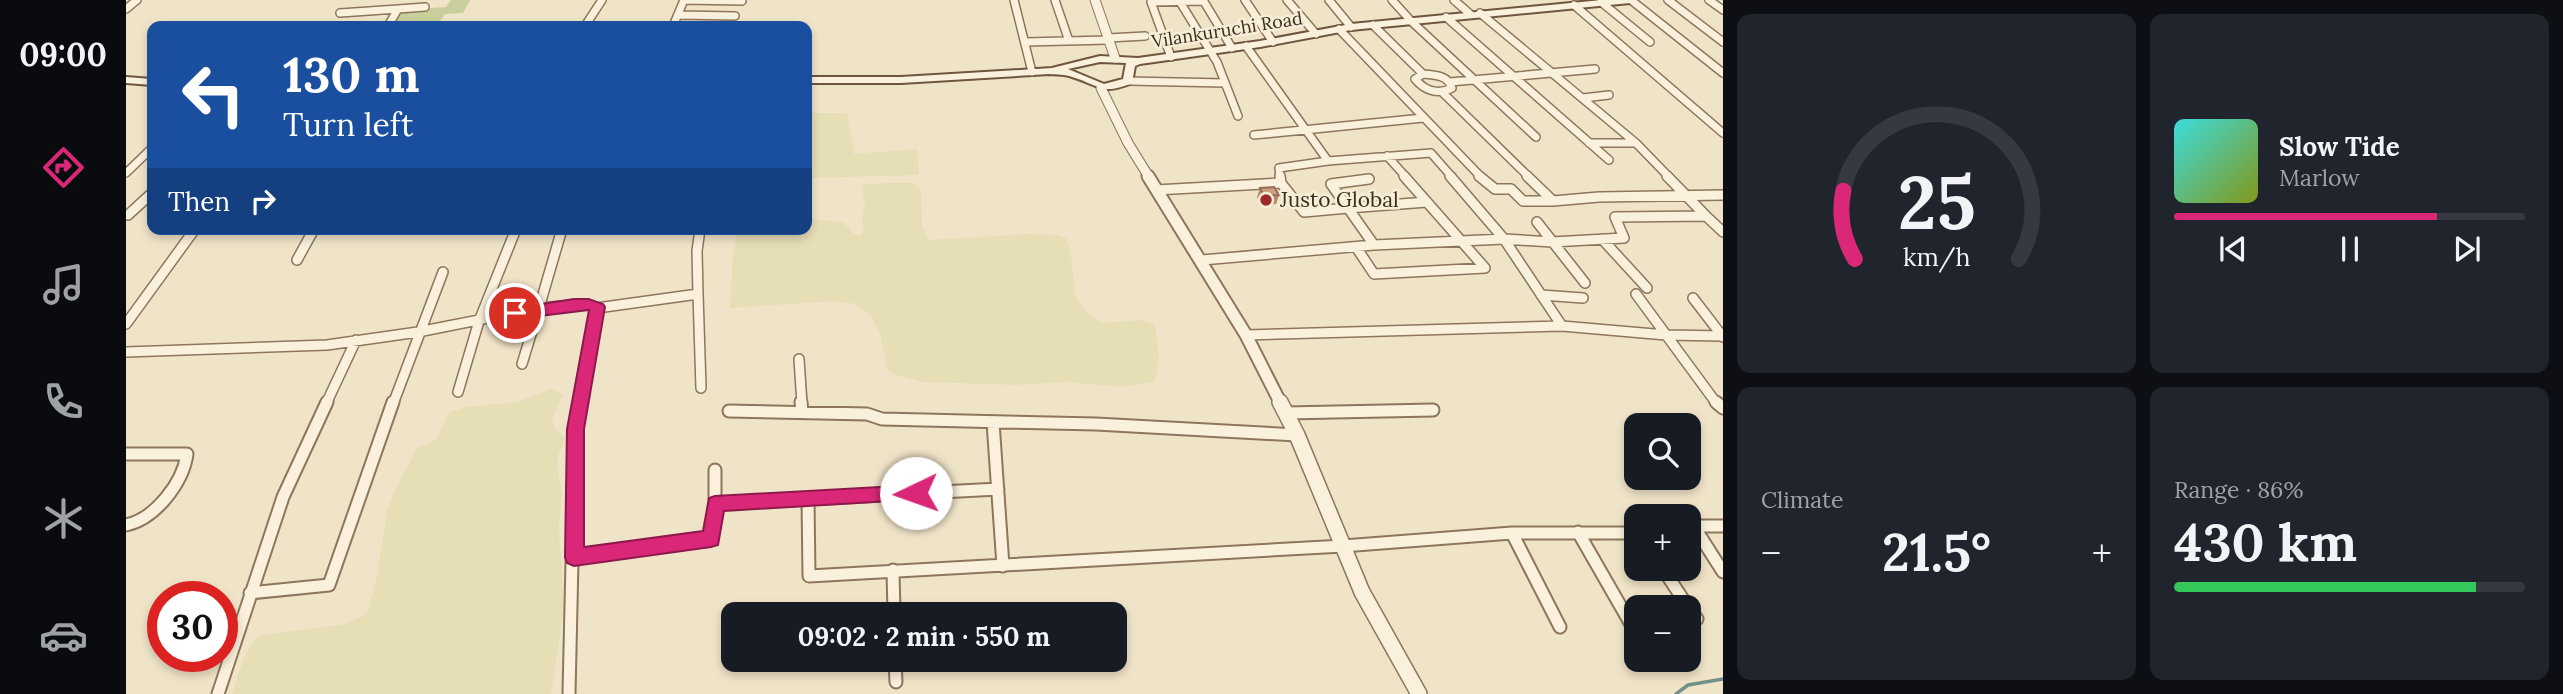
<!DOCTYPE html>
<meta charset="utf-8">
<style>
:root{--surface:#171b24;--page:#20242c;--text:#f1f3f6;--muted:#9ea1a6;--line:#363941;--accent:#db2777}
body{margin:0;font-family:Lora,serif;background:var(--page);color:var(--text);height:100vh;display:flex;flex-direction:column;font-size:26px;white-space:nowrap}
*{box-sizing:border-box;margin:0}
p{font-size:23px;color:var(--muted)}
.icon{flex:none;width:38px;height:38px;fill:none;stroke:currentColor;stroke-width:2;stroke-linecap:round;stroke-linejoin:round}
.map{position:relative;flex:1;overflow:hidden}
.sheet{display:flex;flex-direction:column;gap:14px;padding:14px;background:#0d0f14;width:840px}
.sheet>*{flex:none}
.guide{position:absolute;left:21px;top:21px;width:665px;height:214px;border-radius:14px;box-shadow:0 4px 10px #0003;background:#1a4fa0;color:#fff;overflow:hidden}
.buttons{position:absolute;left:1498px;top:413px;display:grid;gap:14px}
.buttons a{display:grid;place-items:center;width:77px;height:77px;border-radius:14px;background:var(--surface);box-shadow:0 4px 10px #0003;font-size:35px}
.speed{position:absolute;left:21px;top:581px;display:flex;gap:14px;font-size:35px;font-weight:700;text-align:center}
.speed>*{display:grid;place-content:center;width:91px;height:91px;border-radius:50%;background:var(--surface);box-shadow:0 4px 10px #0003;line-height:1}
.speed .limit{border:10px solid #d22;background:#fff;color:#111}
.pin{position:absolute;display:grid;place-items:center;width:60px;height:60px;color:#fff;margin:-30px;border:4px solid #fff;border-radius:50%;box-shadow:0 2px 7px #0007}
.me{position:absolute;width:77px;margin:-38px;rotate:267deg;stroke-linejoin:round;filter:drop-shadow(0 0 5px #0008)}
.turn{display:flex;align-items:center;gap:24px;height:147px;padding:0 21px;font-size:32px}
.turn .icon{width:91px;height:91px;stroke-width:2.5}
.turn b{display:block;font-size:49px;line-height:60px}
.then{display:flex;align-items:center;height:66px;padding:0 21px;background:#0003;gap:14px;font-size:26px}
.big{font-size:52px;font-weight:700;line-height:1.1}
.sheet .card{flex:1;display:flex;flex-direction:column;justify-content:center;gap:10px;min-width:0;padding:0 24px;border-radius:14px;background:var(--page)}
.sheet .dial{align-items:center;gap:0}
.dial svg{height:182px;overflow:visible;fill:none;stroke:var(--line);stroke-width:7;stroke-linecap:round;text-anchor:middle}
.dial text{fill:var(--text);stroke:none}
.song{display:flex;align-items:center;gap:21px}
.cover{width:84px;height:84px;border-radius:10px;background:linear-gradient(135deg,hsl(180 70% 55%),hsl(70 70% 35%))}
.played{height:7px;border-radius:4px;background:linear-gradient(90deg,var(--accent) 75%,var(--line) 75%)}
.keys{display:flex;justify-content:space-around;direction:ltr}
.heat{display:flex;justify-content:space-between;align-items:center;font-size:38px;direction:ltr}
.charge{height:10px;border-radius:5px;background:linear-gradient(90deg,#34c759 86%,var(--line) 0)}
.sheet .tiles{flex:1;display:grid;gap:14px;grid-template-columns:repeat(2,1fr)}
.trip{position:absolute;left:595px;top:602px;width:406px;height:70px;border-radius:14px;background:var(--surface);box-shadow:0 4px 10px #0003;font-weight:700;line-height:70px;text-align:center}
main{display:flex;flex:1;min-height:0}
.tabs{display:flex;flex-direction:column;width:126px;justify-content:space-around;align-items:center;background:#090b0e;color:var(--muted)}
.tabs .icon{width:49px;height:49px}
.tabs .current{color:var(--accent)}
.tabs b{font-size:32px;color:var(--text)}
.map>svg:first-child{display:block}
.farmland{fill:#e6deb5}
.green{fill:#c9cf9b}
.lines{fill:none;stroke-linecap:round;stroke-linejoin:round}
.stream{stroke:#6f938a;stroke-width:3.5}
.minor-far2-casing{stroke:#8d765c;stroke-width:10}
.minor-far1-casing{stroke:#8d765c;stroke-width:12}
.minor-casing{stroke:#8d765c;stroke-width:15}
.tertiary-far2-casing{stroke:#8d765c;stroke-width:11}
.tertiary-far1-casing{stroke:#8d765c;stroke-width:15}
.tertiary-casing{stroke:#8d765c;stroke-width:18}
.secondary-casing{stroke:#6f573f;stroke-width:4}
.minor-far2{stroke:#faf1dc;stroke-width:7}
.minor-far1{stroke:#faf1dc;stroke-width:9}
.minor{stroke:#faf1dc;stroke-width:11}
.tertiary-far2{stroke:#faf1dc;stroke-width:9}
.tertiary-far1{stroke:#faf1dc;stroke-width:11}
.tertiary{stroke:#faf1dc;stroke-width:15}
.secondary{fill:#faf1dc;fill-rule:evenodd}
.wall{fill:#b2896c}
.building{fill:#cf9f7d;stroke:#916f58;stroke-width:2}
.route{fill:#db2777;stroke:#8e194d;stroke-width:2}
.poi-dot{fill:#9e2a2b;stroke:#f7eed8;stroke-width:2.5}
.labels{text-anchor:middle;stroke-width:5;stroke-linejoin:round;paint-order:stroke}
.far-street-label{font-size:18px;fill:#3d2e20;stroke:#f7eed8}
.poi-label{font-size:21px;fill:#3d2e20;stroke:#f7eed8;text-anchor:start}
</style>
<main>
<nav class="tabs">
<b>09:00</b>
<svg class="icon current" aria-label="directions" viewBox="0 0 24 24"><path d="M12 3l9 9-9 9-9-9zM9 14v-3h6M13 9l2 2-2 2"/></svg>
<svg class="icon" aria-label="music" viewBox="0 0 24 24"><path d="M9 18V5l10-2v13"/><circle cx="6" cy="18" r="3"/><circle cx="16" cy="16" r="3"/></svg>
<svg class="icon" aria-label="phone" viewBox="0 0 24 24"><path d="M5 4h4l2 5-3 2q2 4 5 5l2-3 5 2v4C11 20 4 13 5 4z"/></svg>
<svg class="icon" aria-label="climate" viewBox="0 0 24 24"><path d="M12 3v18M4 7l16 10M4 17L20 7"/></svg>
<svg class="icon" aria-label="car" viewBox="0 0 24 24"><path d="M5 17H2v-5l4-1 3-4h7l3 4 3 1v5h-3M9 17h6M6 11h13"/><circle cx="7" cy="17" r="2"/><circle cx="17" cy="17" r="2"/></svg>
</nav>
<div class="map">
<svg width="1597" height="694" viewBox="0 0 1597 694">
<rect width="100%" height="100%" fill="#f0e4c8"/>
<path class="farmland" d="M681 82H684L683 113H721L728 154 791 149 793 175 681 178Z
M761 183H787L795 190 796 227 804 240 898 234 932 235 940 238 945 254 949 296 959 311 977 323 1014 320 1029 324 1033 358 1029 381 998 387 939 382 893 385 796 382 765 373 761 368 754 333 745 316 730 304 708 301 604 308 607 257 612 229H681V219L698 220 718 223 728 234 735 235 738 231 736 218 739 206 736 185Z
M425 389 437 395 426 419 430 431 440 439 433 452 431 466 436 493 433 526 438 609 425 694H106L118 657 132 636 219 624 241 614 251 577 261 511 267 495 291 448 310 440 323 412 341 407 391 402Z"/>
<path class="green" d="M325 0H344L337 13 319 14 312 24 266 26 274 10 320 7Z"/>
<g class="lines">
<path class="stream" d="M1550 694 1562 685 1597 679"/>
<g class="minor-far2-casing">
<path id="minor-far2" d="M558 0 616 1
M888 0 906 72
M929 0 943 41
M1077 0 1106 48
M1119 0 1147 42
M1161 0 1190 34
M1203 0 1225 27
M1266 0 1285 21 1410 137
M1328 0 1344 14
M1505 0 1597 73
M1542 0 1597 42
M1583 0 1597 10
M1054 2 1091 62 1112 116
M1475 2 1524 42
M1448 5 1597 133
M0 9 11 0
M272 9 299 7
M214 13 272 9 262 26
M1354 13 1510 143 1543 177
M552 15 609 16
M1320 17 1483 160
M1247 25 1297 74
M459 26 476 0
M547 26 558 0
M1213 29 1355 177
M982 38 1019 36
M899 42 982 40
M1120 46 1202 161
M1045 57 1025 2 1078 1
M1297 74C1309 75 1322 75 1326 88 1312 95 1299 91 1289 79Z
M1002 81 1099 83
M1324 82 1469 69
M1316 92 1403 177
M1457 98 1483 95
M1128 135 1297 118
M1463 143H1510
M1261 156 1280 177
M0 173 26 148
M1154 177 1153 168 1202 161 1305 153 1326 177"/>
</g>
<g class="minor-far1-casing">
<path id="minor-far1" d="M1353 176 1369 189H1385L1397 201H1427L1401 176
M1243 179 1205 184 1222 208 1301 202
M1155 183 1178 212 1222 208 1248 245
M1030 190 1155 183 1154 176
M1427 201 1473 197 1597 195
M2 215 26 193
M1580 216 1597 232
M1411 222 1459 283
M436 229 413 308 462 304 471 308
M1476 239 1521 288
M1230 247 1248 274 1359 268 1278 176
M171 260 188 229
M1076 260 1248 245 1378 239 1426 242 1498 238 1489 217 1580 216 1541 176
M572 294 575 388
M1510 294 1591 404
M1415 295 1457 298
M1567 298 1597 337
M0 324 69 229
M1436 326 1540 335 1597 336
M1120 335 1436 326 1378 239 1324 176
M0 352 201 345 292 332 413 308 396 364
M673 359 676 404
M332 392 353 321 390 229
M200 404 230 340
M267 404 317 272
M454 404 471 308 572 294 571 251 574 229"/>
</g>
<g class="minor-casing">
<path id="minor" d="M675 402 676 411
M1590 402 1597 408
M603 411 741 414 756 419 970 424 1171 435
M1160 413 1307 410
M867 422 877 566
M0 454H61C57 483 29 519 0 525
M589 470V504
M682 499 872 489
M1567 525 1597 572
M1563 526H1597
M1452 532 1510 633
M1386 533 1434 627
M448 557 585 539 589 504 682 499 683 576 1217 546 1386 533H1510
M1537 569 1562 607
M767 570 768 614
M124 593 203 585 267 402
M1563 608 1571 619
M769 660 770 682
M92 694 157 497 201 402
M443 694 449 429 454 402"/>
</g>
<g class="tertiary-far2-casing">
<path id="tertiary-far2" d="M969 0 989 58
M975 88 1002 143 1023 177"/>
</g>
<g class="tertiary-far1-casing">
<path id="tertiary-far1" d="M1022 176 1120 335 1155 404"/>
</g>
<g class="tertiary-casing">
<path id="tertiary" d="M1154 402 1171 435 1236 592 1293 694"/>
</g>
<g class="secondary-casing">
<path id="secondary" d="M1476 0H1508L1504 3 1225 30 1134 47 1014 64 1009 66 1006 83C976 96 973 85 946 77 939 74 931 75 923 74L775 83H681V77H775L926 68 974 56 1012 58 1134 41 1225 24ZM974 62 1000 63 997 79 978 84 942 69Z
M0 77 26 79V85L0 83Z"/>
</g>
<use href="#minor-far2" class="minor-far2"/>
<use href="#minor-far1" class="minor-far1"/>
<use href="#minor" class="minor"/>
<use href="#tertiary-far2" class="tertiary-far2"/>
<use href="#tertiary-far1" class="tertiary-far1"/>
<use href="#tertiary" class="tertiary"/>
<use href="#secondary" class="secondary"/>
</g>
<path class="wall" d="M1134 188 1153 195 1150 204 1135 205 1131 197Z"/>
<path class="building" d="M1148 187 1153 195 1138 196 1134 188Z"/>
<path class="route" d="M448 299H462L477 304 479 307 458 429V547L577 531 583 498 589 496 790 485 797 488 800 493 797 499 598 511 592 545 585 547 448 566 441 563 439 557 441 429 463 310 389 319 382 313 389 308Z"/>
<circle class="poi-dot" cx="1140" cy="200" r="7"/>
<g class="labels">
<g class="far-street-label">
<text transform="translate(1101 30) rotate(-9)" y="6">Vilankuruchi Road</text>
</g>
<g class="poi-label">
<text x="1154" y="207">Justo Global</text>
</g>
</g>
</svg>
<div class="buttons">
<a><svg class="icon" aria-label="search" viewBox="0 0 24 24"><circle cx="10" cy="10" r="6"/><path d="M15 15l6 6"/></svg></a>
<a>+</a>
<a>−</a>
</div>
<div class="speed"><div class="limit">30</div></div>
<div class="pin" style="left:389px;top:313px;background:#d93025"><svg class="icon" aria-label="arrive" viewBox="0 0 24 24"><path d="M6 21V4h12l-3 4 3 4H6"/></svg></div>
<svg class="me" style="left:790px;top:493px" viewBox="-20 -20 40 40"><circle r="19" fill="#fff"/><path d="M0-13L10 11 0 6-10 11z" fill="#db2777"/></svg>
<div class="trip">09:02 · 2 min · 550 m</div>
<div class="guide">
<div class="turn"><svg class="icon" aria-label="left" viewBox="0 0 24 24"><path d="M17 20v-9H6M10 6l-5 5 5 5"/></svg><div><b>130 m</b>Turn left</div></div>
<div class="then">Then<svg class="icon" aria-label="right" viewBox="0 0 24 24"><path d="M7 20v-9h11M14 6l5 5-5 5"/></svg></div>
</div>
</div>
<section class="sheet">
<div class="tiles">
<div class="card dial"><svg viewBox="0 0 100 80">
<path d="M14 69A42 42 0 1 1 86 69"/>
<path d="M14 69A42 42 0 0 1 9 39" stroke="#db2777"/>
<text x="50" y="56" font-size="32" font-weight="700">25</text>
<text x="50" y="72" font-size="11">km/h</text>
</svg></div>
<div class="card">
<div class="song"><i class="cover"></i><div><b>Slow Tide</b><p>Marlow</p></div></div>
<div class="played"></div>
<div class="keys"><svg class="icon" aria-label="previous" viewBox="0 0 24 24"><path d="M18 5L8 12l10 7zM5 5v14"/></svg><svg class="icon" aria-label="pause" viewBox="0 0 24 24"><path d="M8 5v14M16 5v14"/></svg><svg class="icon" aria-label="next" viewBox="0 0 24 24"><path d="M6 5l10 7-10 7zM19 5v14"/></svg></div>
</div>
<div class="card"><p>Climate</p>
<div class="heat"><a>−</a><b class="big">21.5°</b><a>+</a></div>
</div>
<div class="card"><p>Range · 86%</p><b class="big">430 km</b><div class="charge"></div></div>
</div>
</section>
</main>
